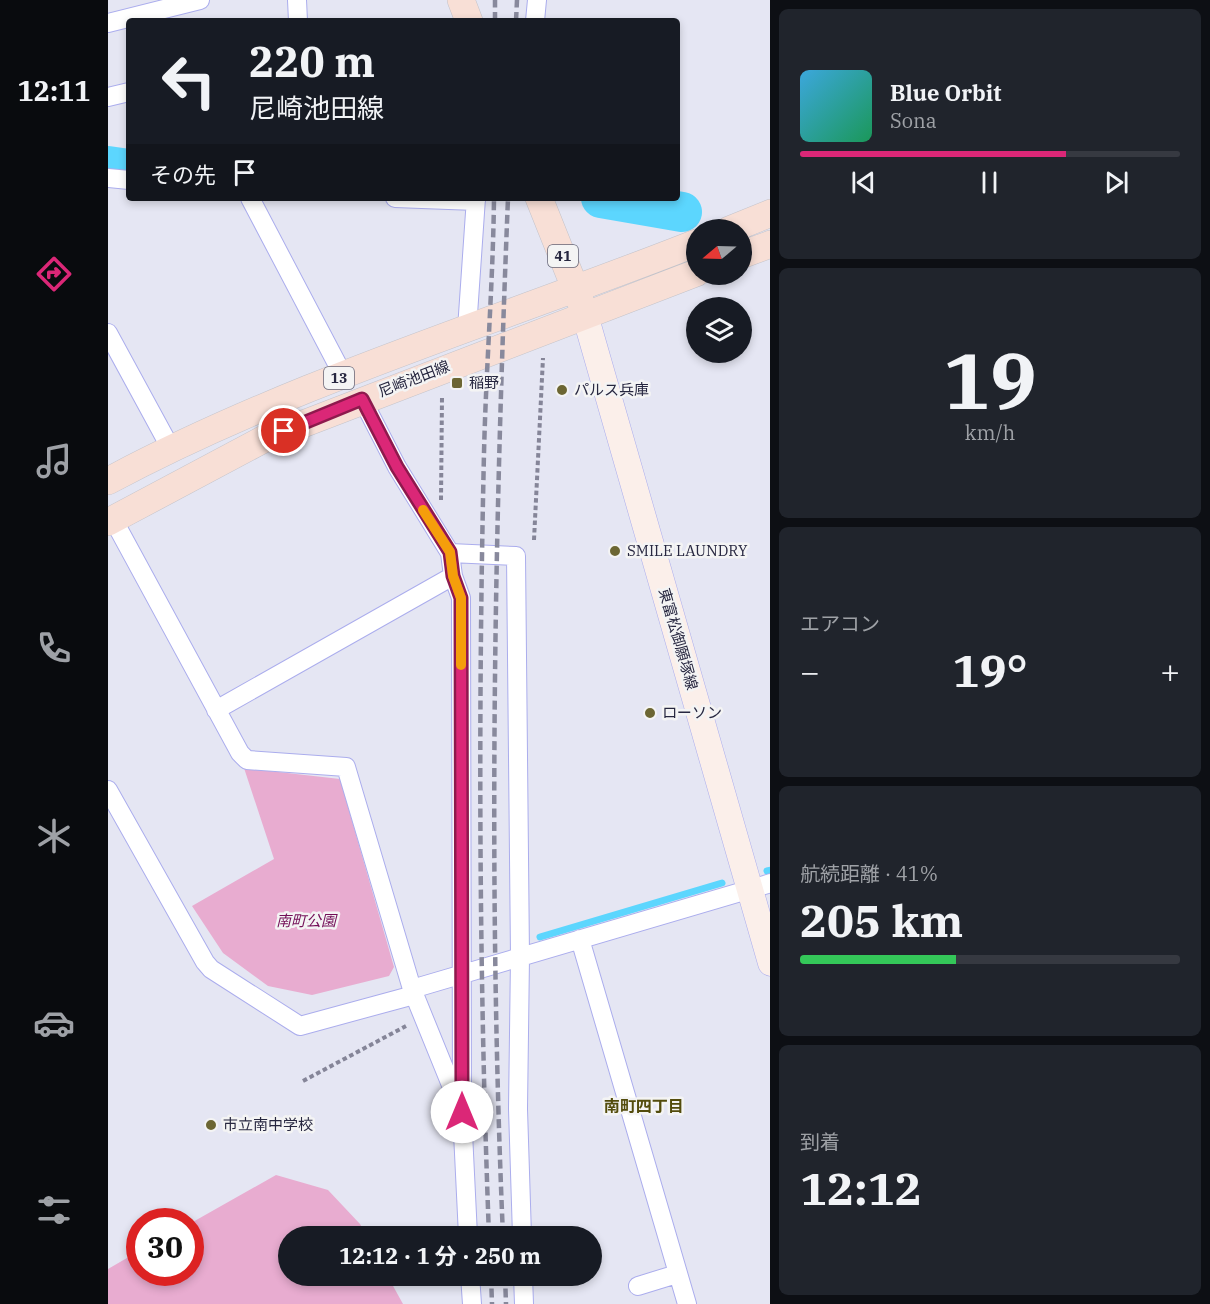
<!DOCTYPE html>
<html lang="ja">
<meta charset="utf-8">
<style>
:root{--surface:#171b24;--page:#20242c;--text:#f1f3f6;--muted:#9ea1a6;--line:#363941;--accent:#db2777}
body{margin:0;font-family:"IBM Plex Serif","Noto Sans JP",serif;background:var(--page);color:var(--text);height:100vh;display:flex;flex-direction:column;font-size:22px;white-space:nowrap}
*{box-sizing:border-box;margin:0}
p{font-size:20px;color:var(--muted)}
.icon{flex:none;width:33px;height:33px;fill:none;stroke:currentColor;stroke-width:2;stroke-linecap:round;stroke-linejoin:round}
.map{position:relative;flex:1;overflow:hidden}
.details{display:flex;flex-direction:column;gap:9px;padding:9px;background:#0d0f14;width:440px}
.details>*{flex:none}
.banner{position:absolute;left:18px;top:18px;width:554px;height:183px;border-radius:6px;box-shadow:0 3px 9px #0003;background:#171b24;color:var(--text);overflow:hidden}
.needle{width:39px;rotate:251deg}
.buttons{position:absolute;left:578px;top:219px;display:grid;gap:12px}
.buttons a{display:grid;place-items:center;width:66px;height:66px;border-radius:50%;background:var(--surface);box-shadow:0 3px 9px #0003;font-size:30px}
.speed{position:absolute;left:18px;top:1208px;display:flex;gap:12px;font-size:30px;font-weight:700;text-align:center}
.speed>*{display:grid;place-content:center;width:78px;height:78px;border-radius:50%;background:var(--surface);box-shadow:0 3px 9px #0003;line-height:1}
.speed .limit{border:9px solid #d22;background:#fff;color:#111}
.pin{position:absolute;display:grid;place-items:center;width:51px;height:51px;color:#fff;margin:-26px;border:3px solid #fff;border-radius:50%;box-shadow:0 2px 6px #0007}
.me{position:absolute;width:66px;margin:-33px;rotate:0deg;stroke-linejoin:round;filter:drop-shadow(0 0 4px #0008)}
.turn{display:flex;align-items:center;gap:21px;height:126px;padding:0 24px;font-size:27px}
.turn .icon{width:78px;height:78px;stroke-width:2.5}
.turn b{display:block;font-size:42px;line-height:51px}
.then{display:flex;align-items:center;height:57px;padding:0 24px;background:#0003;gap:12px;font-size:22px}
.big{font-size:45px;font-weight:700;line-height:1.1}
.details .card{flex:1;display:flex;flex-direction:column;justify-content:center;gap:9px;min-width:0;padding:0 21px;border-radius:9px;background:var(--page)}
.details .dial{align-items:center;gap:0}
.dial b{font-size:78px;line-height:1}
.song{display:flex;align-items:center;gap:18px}
.cover{width:72px;height:72px;border-radius:9px;background:linear-gradient(135deg,hsl(200 70% 55%),hsl(150 70% 35%))}
.played{height:6px;border-radius:3px;background:linear-gradient(90deg,var(--accent) 70%,var(--line) 70%)}
.keys{display:flex;justify-content:space-around;direction:ltr}
.heat{display:flex;justify-content:space-between;align-items:center;font-size:33px;direction:ltr}
.charge{height:9px;border-radius:4px;background:linear-gradient(90deg,#34c759 41%,var(--line) 0)}
.trip{position:absolute;left:170px;top:1226px;width:324px;height:60px;border-radius:30px;background:var(--surface);box-shadow:0 3px 9px #0003;font-weight:700;line-height:60px;text-align:center}
main{display:flex;flex:1;min-height:0}
.menu{display:flex;flex-direction:column;width:108px;justify-content:space-around;align-items:center;background:#090b0e;color:var(--muted)}
.menu .icon{width:42px;height:42px}
.menu .on{color:var(--accent)}
.menu b{font-size:27px;color:var(--text)}
.map>svg:first-child{display:block}
.green{fill:#e8acd0}
.lines{fill:none;stroke-linecap:round;stroke-linejoin:round}
.stream{stroke:#5cd6fe;stroke-width:7}
.river{stroke:#5cd6fe;stroke-width:40}
.street-casing{stroke:#abaded;stroke-width:20}
.secondary-casing{stroke:#abaded;stroke-width:27}
.primary-casing{stroke:#c3c3ca;stroke-width:28}
.path{stroke:#858598;stroke-width:4;stroke-dasharray:4.5 3;stroke-linecap:butt}
.street{stroke:#fff;stroke-width:18}
.secondary{stroke:#fbefea;stroke-width:26}
.primary{stroke:#f8dfd6;stroke-width:27}
.rail{stroke:#88899c;stroke-width:4.5;stroke-dasharray:9 4.5;stroke-linecap:butt}
.route-casing{stroke:#8e194d;stroke-width:15}
.route{stroke:#db2777;stroke-width:10}
.slow{stroke:#f59e0b;stroke-width:10}
.poi-dot{fill:#6c6633;stroke:#f4f4f4;stroke-width:2}
.labels{text-anchor:middle;stroke-width:5;stroke-linejoin:round;paint-order:stroke}
.shield{fill:#f4f4f4;stroke:#646476;stroke-width:1.5}
.shield-label{font-size:14px;font-weight:bold;fill:#272740}
.street-label{font-size:15px;fill:#272740;stroke:#f4f4f4}
.poi-label{font-size:15px;fill:#272740;stroke:#f4f4f4;text-anchor:start}
.park-label{font-size:15px;font-style:italic;fill:#730e58;stroke:#f4f4f4}
.neighbourhood-label{font-size:16px;font-weight:bold;fill:#534c0c;stroke:#f4f4f4}
</style>
<main>
<nav class="menu">
<b>12:11</b>
<svg class="icon on" aria-label="directions" viewBox="0 0 24 24"><path d="M12 3l9 9-9 9-9-9zM9 14v-3h6M13 9l2 2-2 2"/></svg>
<svg class="icon" aria-label="music" viewBox="0 0 24 24"><path d="M9 18V5l10-2v13"/><circle cx="6" cy="18" r="3"/><circle cx="16" cy="16" r="3"/></svg>
<svg class="icon" aria-label="phone" viewBox="0 0 24 24"><path d="M5 4h4l2 5-3 2q2 4 5 5l2-3 5 2v4C11 20 4 13 5 4z"/></svg>
<svg class="icon" aria-label="climate" viewBox="0 0 24 24"><path d="M12 3v18M4 7l16 10M4 17L20 7"/></svg>
<svg class="icon" aria-label="car" viewBox="0 0 24 24"><path d="M5 17H2v-5l4-1 3-4h7l3 4 3 1v5h-3M9 17h6M6 11h13"/><circle cx="7" cy="17" r="2"/><circle cx="17" cy="17" r="2"/></svg>
<svg class="icon" aria-label="filters" viewBox="0 0 24 24"><path d="M4 7h16M4 17h16"/><circle cx="9" cy="7" r="2"/><circle cx="15" cy="17" r="2"/></svg>
</nav>
<div class="map">
<svg width="663" height="1304" viewBox="0 0 663 1304">
<rect width="100%" height="100%" fill="#e5e6f3"/>
<path class="green" d="M136 768 232 779 286 967 281 976 204 995 160 986 115 953 84 906 166 859Z
M168 1175 220 1190 252 1224 259 1236H180V1275H279L295 1304H0V1269L31 1251 32 1272H82L83 1223Z"/>
<g class="lines">
<path class="stream" d="M659 871 663 870
M432 937 614 883"/>
<path class="river" d="M0 166 21 169
M493 198 574 212"/>
<g class="street-casing">
<path id="street" d="M189 0 190 21
M427 21 429 0
M0 23 92 0
M0 97 21 92
M0 178 21 180
M142 198 236 377
M287 198 368 201
M359 329 368 198
M0 333 62 447
M5 519 132 753 139 760 238 767 304 989 354 1112
M342 553 408 556 412 957 410 1109 414 1236
M345 576 353 598 354 1112 360 1236
M108 710 345 576 342 553 289 467 254 399
M0 790 97 962 103 969 192 1026 306 995
M472 939 579 1304
M304 989 663 883
M362 1275 364 1304
M415 1275 416 1304
M530 1286 569 1274"/>
</g>
<g class="secondary-casing">
<path id="secondary" d="M477 315 663 963"/>
</g>
<g class="primary-casing">
<path id="primary" d="M353 0 361 21
M431 198 473 303
M621 230 663 213
M633 255 663 244
M0 481C185 382 393 320 588 243
M0 522 156 439 588 273"/>
</g>
<path class="path" d="M333 500 334 397
M426 540 435 358
M195 1081 298 1026"/>
<use href="#street" class="street"/>
<use href="#secondary" class="secondary"/>
<use href="#primary" class="primary"/>
<path class="rail" d="M387 21V0
M408 21 409 0
M381 1236C371 975 370 714 376 453 378 368 385 283 386 198
M395 1236C380 890 386 543 400 198
M383 1275 384 1304
M397 1275 398 1304"/>
</g>
<g class="lines">
<g class="route-casing">
<path id="route" d="M176 431 254 399 289 467 342 552 345 576 353 598 354 1112"/>
</g>
<use href="#route" class="route"/>
<path class="slow" d="M315 510 342 552 345 576 353 598V665"/>
</g>
<g class="poi-dot">
<rect x="343" y="377" width="12" height="12" rx="3"/>
<circle cx="454" cy="390" r="6"/>
<circle cx="507" cy="551" r="6"/>
<circle cx="542" cy="713" r="6"/>
<circle cx="103" cy="1125" r="6"/>
</g>
<g class="labels">
<g class="shield">
<rect x="440" y="245" width="30" height="22" rx="4.5"/>
<rect x="216" y="367" width="30" height="22" rx="4.5"/>
</g>
<g class="shield-label">
<text x="455" y="261">41</text>
<text x="231" y="383">13</text>
</g>
<g class="street-label">
<text transform="translate(306 379) rotate(-21)" y="5">尼崎池田線</text>
<text transform="translate(570 639) rotate(74)" y="5">東富松御願塚線</text>
</g>
<g class="poi-label">
<text x="361" y="388">稲野</text>
<text x="466" y="395">パルス兵庫</text>
<text x="519" y="556">SMILE LAUNDRY</text>
<text x="554" y="718">ローソン</text>
<text x="115" y="1130">市立南中学校</text>
</g>
<g class="park-label">
<text x="198" y="926">南町公園</text>
</g>
<g class="neighbourhood-label">
<text x="536" y="1112">南町四丁目</text>
</g>
</g>
</svg>
<div class="buttons">
<a><svg class="needle" viewBox="-14 -14 28 28"><path d="M0-13l5 13h-10z" fill="#e53935"/><path d="M0 13l5-13h-10z" fill="#9ea1a6"/></svg></a>
<a><svg class="icon" aria-label="layers" viewBox="0 0 24 24"><path d="M12 4l9 5-9 5-9-5zM3 14l9 5 9-5"/></svg></a>
</div>
<div class="speed"><div class="limit">30</div></div>
<div class="pin" style="left:176px;top:431px;background:#d93025"><svg class="icon" aria-label="arrive" viewBox="0 0 24 24"><path d="M6 21V4h12l-3 4 3 4H6"/></svg></div>
<svg class="me" style="left:354px;top:1112px" viewBox="-20 -20 40 40"><circle r="19" fill="#fff"/><path d="M0-13L10 11 0 6-10 11z" fill="#db2777"/></svg>
<div class="trip">12:12 · 1 分 · 250 m</div>
<div class="banner">
<div class="turn"><svg class="icon" aria-label="left" viewBox="0 0 24 24"><path d="M17 20v-9H6M10 6l-5 5 5 5"/></svg><div><b>220 m</b>尼崎池田線</div></div>
<div class="then">その先<svg class="icon" aria-label="arrive" viewBox="0 0 24 24"><path d="M6 21V4h12l-3 4 3 4H6"/></svg></div>
</div>
</div>
<section class="details">
<div class="card">
<div class="song"><i class="cover"></i><div><b>Blue Orbit</b><p>Sona</p></div></div>
<div class="played"></div>
<div class="keys"><svg class="icon" aria-label="previous" viewBox="0 0 24 24"><path d="M18 5L8 12l10 7zM5 5v14"/></svg><svg class="icon" aria-label="pause" viewBox="0 0 24 24"><path d="M8 5v14M16 5v14"/></svg><svg class="icon" aria-label="next" viewBox="0 0 24 24"><path d="M6 5l10 7-10 7zM19 5v14"/></svg></div>
</div>
<div class="card dial"><b>19</b><p>km/h</p></div>
<div class="card"><p>エアコン</p>
<div class="heat"><a>−</a><b class="big">19°</b><a>+</a></div>
</div>
<div class="card"><p>航続距離 · 41%</p><b class="big">205 km</b><div class="charge"></div></div>
<div class="card"><p>到着</p><b class="big">12:12</b></div>
</section>
</main>
